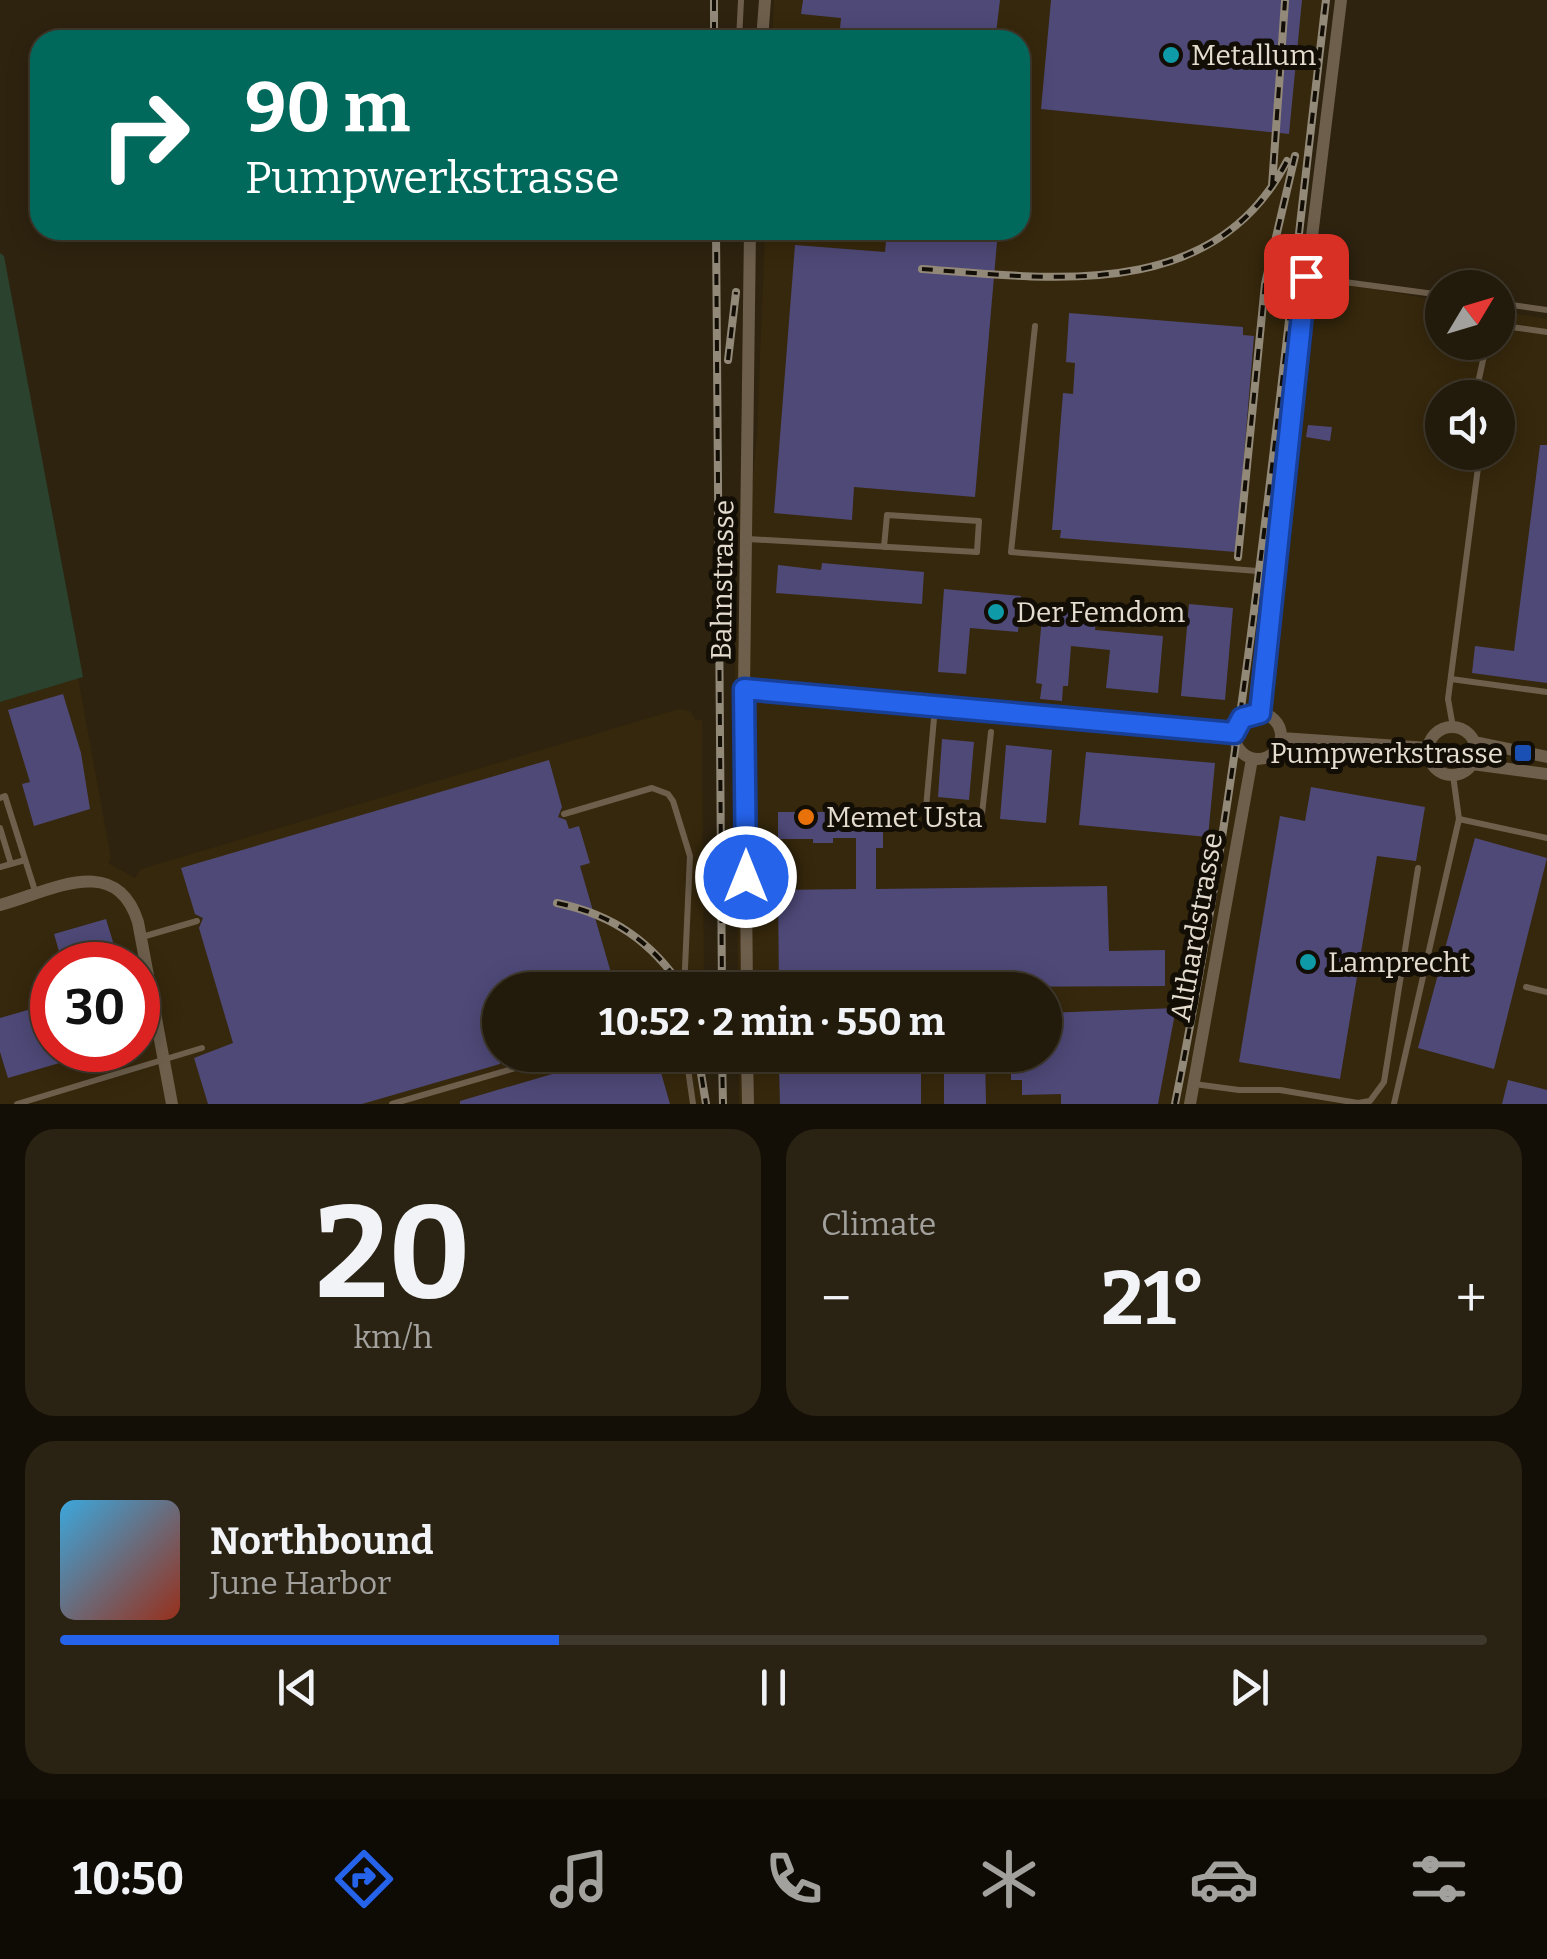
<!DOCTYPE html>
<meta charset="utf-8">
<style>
:root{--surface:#221a0b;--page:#2a2314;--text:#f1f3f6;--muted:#a2a19d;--line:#3f382c;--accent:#2563eb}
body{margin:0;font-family:Bitter,serif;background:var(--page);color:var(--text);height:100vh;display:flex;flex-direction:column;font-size:38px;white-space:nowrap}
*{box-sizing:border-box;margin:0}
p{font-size:32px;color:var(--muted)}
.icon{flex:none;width:55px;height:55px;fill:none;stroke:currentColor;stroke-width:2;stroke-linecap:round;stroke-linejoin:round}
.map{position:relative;height:1104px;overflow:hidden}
.sheet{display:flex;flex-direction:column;gap:25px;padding:25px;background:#130e06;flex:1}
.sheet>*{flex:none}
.top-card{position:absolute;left:30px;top:30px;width:1000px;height:210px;border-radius:30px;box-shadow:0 5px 25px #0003,0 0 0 2px var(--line);background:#00695c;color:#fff;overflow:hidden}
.needle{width:65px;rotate:52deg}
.controls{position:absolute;left:1425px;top:270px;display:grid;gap:20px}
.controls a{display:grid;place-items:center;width:90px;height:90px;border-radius:50%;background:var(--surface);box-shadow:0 5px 25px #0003,0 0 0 2px var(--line);font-size:50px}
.speed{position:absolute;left:30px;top:942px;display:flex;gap:20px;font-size:50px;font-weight:700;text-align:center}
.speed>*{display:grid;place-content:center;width:130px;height:130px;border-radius:50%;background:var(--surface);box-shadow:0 5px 25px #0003,0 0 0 2px var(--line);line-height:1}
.speed .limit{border:15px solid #d22;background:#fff;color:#111}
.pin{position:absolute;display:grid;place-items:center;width:85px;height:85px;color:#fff;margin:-42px;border-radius:20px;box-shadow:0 5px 15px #0006}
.me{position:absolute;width:110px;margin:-55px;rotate:0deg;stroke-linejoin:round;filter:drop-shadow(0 0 8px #0008)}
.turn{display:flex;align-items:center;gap:35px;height:210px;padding:0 50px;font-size:45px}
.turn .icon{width:130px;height:130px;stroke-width:2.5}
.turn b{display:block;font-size:70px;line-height:85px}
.big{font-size:75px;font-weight:700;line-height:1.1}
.sheet .tile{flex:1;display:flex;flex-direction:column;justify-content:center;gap:15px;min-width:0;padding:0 35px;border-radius:30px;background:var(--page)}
.sheet .dial{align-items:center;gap:0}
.dial b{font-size:130px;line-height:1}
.song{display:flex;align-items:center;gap:30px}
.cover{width:120px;height:120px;border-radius:15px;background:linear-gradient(135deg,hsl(200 70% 55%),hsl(10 70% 35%))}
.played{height:10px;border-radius:5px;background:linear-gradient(90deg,var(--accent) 35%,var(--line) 35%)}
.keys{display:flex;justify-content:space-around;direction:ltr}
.heat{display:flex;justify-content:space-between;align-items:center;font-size:55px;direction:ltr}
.sheet .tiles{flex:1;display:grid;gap:25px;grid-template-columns:1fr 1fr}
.tile:last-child{grid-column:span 2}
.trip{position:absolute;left:482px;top:972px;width:580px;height:100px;border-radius:50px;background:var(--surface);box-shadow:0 5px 25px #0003,0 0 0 2px var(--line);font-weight:700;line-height:100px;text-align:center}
.tab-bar{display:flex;height:160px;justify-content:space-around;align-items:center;background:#0e0a04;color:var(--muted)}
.tab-bar .icon{width:70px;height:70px}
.tab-bar .current{color:var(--accent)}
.tab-bar b{font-size:45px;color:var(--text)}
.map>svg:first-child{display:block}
.built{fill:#36280c;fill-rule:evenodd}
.green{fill:#2a422e}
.building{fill:#4f4978}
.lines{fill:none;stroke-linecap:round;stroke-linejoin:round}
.lane{stroke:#6e5f4c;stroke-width:6}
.street{stroke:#6e5f4c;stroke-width:12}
.rail-casing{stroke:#928979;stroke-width:8}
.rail{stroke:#120d05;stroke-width:4;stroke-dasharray:11;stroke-linecap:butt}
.route-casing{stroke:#184099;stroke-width:25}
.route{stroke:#2563eb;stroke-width:18}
.culture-dot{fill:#0f9aa8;stroke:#120d05;stroke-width:4}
.transit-dot{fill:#1a4fb4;stroke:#120d05;stroke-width:4}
.food-dot{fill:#e8710a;stroke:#120d05;stroke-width:4}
.labels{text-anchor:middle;stroke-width:10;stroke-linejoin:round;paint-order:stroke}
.poi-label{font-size:28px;fill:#e3dccf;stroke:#120d05;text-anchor:start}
.street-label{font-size:28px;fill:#e3dccf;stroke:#120d05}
</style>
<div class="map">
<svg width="1547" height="1104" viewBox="0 0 1547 1104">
<rect width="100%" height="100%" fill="#2e230f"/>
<path class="built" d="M774 0H1330L1289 274 1442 301V342H1498V310L1547 319V1104H739V1055H1045V990H738L735 655 757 434 765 230H1020V40H772ZM1442 398H1498V452H1442Z
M78 678 111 858 108 863 135 878 141 869 679 709 690 711 696 721 702 719 704 990H500V1055H704L705 1104H0V702ZM52 965H138V1050H52Z"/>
<path class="green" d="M0 253 4 256 83 677 0 702Z"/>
<path class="building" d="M803 0H1000L996 33 974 31 973 40H839L841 18 801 14Z
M1051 0H1302L1289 134 1041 109Z
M887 230H998L975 497 854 487 852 520 774 513 795 245 885 252Z
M1069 313 1243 327V335L1254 336 1236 552 1060 538 1061 530H1052L1063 393 1073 394 1075 363 1066 362Z
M1308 425 1332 427 1330 441 1306 437Z
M1540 445H1547V683L1472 673 1475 646 1514 651Z
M822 563 924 572 922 604 776 593 778 565 821 570Z
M944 589 1021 596 1018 632 970 628 966 674 938 672Z
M1189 604 1233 608 1225 700 1181 696Z
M1043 606 1097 611 1095 630 1163 636 1158 693 1106 688 1110 650 1071 646 1068 686H1063L1062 701 1040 699 1042 684 1036 683Z
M63 694 81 753 90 809 34 826 22 784 30 782 8 710Z
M942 739 974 742 969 800 938 797Z
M1006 745 1052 750 1046 823 1000 819Z
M1086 752 1215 763 1208 837 1079 825Z
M549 760 562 807 558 817 566 820 569 829 579 826 590 863 580 866 616 990H500V1064L362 1104H208L194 1058 233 1043 199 928 203 918 195 914 181 868Z
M1311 787 1425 807 1416 861 1377 856 1340 1079 1239 1062 1280 816 1305 821Z
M778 812H867V826H883V848H876V889L1107 886 1109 951 1165 950V986L779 988 778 890 856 889V838H833V843H813V839H778Z
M1475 838 1547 858 1494 1069 1418 1048Z
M106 919 120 965H63L54 934Z
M52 1003V1050H131V1056L81 1065 80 1057 8 1078 0 1052V1018Z
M1176 1008 1158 1104H1061V1094L1022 1095V1080H1011V1057L1045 1055V1013Z
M617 1055H656L670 1104H460V1101Z
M793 1055H834V1073L921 1072V1104H780L779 1065H793Z
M944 1055H985L986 1104H944Z
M1508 1080 1547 1090V1104H1502Z"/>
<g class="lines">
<path class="lane" d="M739 40 741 0
M1307 277 1442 295
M1498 303 1547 310
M1035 326 1011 552 1271 572
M1498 333 1511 327 1547 332
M1481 398 1478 383 1487 342
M748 539 977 552 979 521 887 515 884 547
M1451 679 1547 692
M935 707 926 808 933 815 973 820 982 814 991 732
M1453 727 1448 699 1480 452
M1453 775 1459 819 1547 838
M0 798 5 796 36 894
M564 814 652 788 668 794 673 801 690 856 684 990
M0 828 11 864
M0 867 25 860
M142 937 197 921
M1526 987 1547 992
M686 1055 693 1104
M1194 1084 1239 1090H1280L1358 1103 1370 1101 1384 1082 1418 868
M17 1104 202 1048
M392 1104 560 1055
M1394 1104 1459 819"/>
<path class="street" d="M762 40 765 0
M744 689 1235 733
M1235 736a23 23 0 1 1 46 0a23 23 0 1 1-46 0Z
M1260 713 1281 489 1341 0
M1428 751a24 24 0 1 1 48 0a24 24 0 1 1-48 0Z
M1281 738 1428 748
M1475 742 1547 757
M1472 764 1547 774
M0 905C51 891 116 852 138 922L172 1104
M747 990 744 689 750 230
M747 1055 748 1104
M1190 1104 1252 759"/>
<g class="rail-casing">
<path id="rail" d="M714 0V40
M1272 186 1285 1
M716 230 722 990
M922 269C1054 279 1215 302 1287 161
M728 360 736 292
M1238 557 1265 284 1295 156
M557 903C614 915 652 942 684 990
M698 1055 706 1104
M722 1055 723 1104
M1175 1104C1248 740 1282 368 1326 0"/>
</g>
<use href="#rail" class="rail"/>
</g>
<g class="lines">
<g class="route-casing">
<path id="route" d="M746 877 744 689 1234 733 1242 718 1260 713 1306 276"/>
</g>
<use href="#route" class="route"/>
</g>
<g class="culture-dot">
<circle cx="1171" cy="55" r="10"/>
<circle cx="996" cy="612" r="10"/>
<circle cx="1308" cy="962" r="10"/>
</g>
<rect class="transit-dot" x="1513" y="743" width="20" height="20" rx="5"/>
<circle class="food-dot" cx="806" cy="817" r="10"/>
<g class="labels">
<g class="poi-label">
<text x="1191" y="65">Metallum</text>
<text x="1016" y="622">Der Femdom</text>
<text x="1503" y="763" text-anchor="end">Pumpwerkstrasse</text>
<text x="826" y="827">Memet Usta</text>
<text x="1328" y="972">Lamprecht</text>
</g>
<g class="street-label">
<text transform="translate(722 580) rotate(-89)" y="10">Bahnstrasse</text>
<text transform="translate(1196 927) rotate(-80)" y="10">Althardstrasse</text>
</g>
</g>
</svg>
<div class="controls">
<a><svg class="needle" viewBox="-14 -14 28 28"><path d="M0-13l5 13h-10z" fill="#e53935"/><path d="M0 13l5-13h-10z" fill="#a2a19d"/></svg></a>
<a><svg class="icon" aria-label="sound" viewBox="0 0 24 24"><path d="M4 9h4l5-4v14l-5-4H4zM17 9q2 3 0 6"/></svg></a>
</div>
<div class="speed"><div class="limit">30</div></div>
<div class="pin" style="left:1306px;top:276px;background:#d93025"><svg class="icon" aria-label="arrive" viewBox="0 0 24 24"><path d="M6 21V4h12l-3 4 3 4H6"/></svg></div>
<svg class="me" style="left:746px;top:877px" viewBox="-20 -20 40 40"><circle r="17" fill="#2563eb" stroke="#fff" stroke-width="3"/><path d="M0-11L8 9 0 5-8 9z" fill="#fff"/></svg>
<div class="trip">10:52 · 2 min · 550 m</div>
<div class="top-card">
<div class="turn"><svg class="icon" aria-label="right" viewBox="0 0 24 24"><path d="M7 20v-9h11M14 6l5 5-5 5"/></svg><div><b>90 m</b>Pumpwerkstrasse</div></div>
</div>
</div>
<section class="sheet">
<div class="tiles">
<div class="tile dial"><b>20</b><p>km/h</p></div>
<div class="tile"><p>Climate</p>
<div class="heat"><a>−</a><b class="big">21°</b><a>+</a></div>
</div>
<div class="tile">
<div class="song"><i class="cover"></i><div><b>Northbound</b><p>June Harbor</p></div></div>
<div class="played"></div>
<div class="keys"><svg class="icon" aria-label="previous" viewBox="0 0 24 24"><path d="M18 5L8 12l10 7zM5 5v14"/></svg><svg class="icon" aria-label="pause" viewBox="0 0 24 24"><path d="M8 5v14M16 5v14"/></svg><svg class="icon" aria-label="next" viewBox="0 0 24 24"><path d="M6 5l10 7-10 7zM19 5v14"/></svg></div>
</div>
</div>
</section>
<nav class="tab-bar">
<b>10:50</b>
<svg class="icon current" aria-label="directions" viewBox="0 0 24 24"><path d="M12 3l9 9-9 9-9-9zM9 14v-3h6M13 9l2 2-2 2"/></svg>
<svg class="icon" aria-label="music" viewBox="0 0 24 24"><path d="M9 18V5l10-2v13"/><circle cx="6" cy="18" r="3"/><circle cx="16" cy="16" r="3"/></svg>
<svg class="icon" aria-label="phone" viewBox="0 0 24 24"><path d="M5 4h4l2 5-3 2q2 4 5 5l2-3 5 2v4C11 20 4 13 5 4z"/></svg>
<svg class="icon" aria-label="climate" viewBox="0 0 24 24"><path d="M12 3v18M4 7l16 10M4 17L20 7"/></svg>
<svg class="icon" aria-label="car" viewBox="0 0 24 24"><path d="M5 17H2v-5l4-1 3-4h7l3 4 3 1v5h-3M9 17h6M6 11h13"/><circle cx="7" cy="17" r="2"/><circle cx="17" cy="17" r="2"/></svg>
<svg class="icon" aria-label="filters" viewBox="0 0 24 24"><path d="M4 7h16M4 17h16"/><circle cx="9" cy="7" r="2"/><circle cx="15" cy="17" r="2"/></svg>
</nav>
